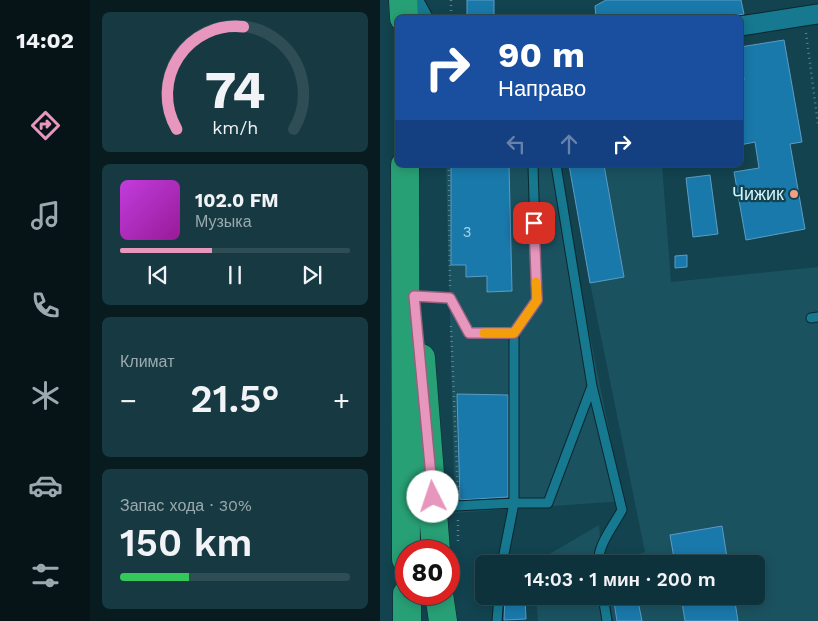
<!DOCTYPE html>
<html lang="ru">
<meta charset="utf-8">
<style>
:root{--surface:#0e323b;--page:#173a42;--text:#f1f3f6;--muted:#9baaaf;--line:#2e4d55;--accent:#e797bd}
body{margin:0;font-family:"Work Sans",sans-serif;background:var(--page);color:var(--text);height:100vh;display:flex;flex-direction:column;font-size:19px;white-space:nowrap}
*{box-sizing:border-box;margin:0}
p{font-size:16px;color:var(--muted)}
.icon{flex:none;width:28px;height:28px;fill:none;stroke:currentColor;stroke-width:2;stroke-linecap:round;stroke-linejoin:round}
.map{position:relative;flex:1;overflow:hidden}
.panel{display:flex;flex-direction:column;gap:12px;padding:12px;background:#081c20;width:290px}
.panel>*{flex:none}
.guide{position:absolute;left:15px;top:15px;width:348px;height:152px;border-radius:8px;box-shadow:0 2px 12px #0003,0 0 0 1px var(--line);background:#1a4fa0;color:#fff;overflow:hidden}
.speed{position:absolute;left:15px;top:540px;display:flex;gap:10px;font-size:25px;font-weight:700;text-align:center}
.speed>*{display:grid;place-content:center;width:65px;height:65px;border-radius:50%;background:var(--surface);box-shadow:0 2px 12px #0003,0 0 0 1px var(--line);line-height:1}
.speed .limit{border:8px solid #d22;background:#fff;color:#111}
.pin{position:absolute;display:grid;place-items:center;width:42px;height:42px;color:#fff;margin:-21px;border-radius:10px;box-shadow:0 2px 8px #0006}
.me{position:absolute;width:55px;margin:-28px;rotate:356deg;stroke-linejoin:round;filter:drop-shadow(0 0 4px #0008)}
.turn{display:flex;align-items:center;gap:18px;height:105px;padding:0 20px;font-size:22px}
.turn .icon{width:65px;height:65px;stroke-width:2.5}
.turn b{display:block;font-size:35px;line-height:42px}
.lanes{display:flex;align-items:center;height:48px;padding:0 20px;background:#0003;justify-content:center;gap:25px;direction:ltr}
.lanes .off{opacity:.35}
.big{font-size:38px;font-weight:600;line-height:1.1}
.panel .tile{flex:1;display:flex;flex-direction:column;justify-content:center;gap:8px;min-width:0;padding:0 18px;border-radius:8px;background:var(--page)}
.panel .dial{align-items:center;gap:0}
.dial svg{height:130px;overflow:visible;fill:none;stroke:var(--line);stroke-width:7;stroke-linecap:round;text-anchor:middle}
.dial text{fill:var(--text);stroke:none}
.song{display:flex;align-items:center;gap:15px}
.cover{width:60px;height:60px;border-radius:8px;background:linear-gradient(135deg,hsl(290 70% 55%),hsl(300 70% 35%))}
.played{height:5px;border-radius:2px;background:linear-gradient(90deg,var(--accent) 40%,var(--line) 40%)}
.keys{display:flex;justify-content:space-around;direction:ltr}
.heat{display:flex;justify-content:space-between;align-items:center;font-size:28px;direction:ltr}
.charge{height:8px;border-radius:4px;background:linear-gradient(90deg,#34c759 30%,var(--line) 0)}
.trip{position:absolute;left:95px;top:555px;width:290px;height:50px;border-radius:8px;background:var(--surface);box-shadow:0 2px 12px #0003,0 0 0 1px var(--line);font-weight:600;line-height:50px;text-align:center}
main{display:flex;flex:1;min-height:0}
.tab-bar{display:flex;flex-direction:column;width:90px;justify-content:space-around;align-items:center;background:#061418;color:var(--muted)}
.tab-bar .icon{width:35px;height:35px}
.tab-bar .on{color:var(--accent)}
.tab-bar b{font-size:22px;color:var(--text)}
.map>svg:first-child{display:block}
.built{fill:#1b5260}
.building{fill:#1a79ab;stroke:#5b9cc6}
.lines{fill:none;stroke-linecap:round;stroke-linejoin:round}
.service-casing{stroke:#0b272f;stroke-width:11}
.minor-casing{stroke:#0b272f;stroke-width:21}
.trunk-casing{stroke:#0b272f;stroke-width:29}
.path{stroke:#59848f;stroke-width:2.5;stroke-dasharray:1 4;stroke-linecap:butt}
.service{stroke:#167990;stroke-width:9}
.minor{stroke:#167990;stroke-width:19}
.trunk{stroke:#28a076;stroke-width:28}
.route-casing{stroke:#96627b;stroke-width:12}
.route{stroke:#e797bd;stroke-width:9}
.slow{stroke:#f59e0b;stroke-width:9}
.poi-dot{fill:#f39f84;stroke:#12434f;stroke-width:2}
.labels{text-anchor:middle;stroke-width:4.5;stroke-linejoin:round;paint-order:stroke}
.number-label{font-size:15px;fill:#a5d4e8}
.poi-label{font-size:18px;fill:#d3f3fd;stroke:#12434f;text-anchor:end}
</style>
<main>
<nav class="tab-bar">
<b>14:02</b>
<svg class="icon on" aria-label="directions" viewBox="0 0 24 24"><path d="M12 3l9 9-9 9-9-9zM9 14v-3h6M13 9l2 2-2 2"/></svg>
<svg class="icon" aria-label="music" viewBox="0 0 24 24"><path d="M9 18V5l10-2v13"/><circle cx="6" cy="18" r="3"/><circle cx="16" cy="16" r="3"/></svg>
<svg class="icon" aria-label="phone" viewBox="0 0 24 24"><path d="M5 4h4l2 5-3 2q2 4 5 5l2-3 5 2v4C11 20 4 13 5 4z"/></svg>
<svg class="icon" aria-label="climate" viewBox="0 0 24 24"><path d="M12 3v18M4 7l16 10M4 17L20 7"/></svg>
<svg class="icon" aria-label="car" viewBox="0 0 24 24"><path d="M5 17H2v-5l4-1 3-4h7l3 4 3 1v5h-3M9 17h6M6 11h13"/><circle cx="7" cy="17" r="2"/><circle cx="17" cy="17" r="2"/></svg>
<svg class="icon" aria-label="filters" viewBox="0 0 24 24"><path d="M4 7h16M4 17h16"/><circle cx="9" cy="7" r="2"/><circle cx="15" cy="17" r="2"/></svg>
</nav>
<section class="panel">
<div class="tile dial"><svg viewBox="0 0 100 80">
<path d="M14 69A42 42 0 1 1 86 69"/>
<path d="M14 69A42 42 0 0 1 55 6" stroke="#e797bd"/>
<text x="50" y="56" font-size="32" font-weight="700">74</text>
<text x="50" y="72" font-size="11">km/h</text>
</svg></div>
<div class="tile">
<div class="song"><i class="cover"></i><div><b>102.0 FM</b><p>Музыка</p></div></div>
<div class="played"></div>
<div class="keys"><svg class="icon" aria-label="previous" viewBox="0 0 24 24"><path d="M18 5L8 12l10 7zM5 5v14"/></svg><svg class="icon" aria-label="pause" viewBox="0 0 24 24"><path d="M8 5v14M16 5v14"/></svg><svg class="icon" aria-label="next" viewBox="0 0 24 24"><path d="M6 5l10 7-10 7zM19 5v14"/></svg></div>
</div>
<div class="tile"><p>Климат</p>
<div class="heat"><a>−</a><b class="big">21.5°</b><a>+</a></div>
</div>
<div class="tile"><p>Запас хода · 30%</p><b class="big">150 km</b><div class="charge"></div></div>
</section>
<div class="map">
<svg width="438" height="621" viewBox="0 0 438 621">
<rect width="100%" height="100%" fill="#12434f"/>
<path class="built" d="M66 165H176L243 501 75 513Z
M189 165H282L291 282 438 267V621H233L229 596H376V564H223L265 552 210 283Z
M219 525 222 564H154V563Z
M156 596H228L232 621H158Z"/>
<path class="building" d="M87 0H114V18H87Z
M226 0H361L364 14 344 18H216L215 6Z
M404 40 422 142 410 144 425 229 366 240 354 172 379 168 375 142 360 145V80H364L360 47Z
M71 165H129L132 291 107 292V276L86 277V265H71Z
M189 165H224L244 277 210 283Z
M330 175 338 234 313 237 306 178Z
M307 255V267L295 268V256Z
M77 394 128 395V497L80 500Z
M342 526 348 564H295L290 535Z
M145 596 146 619 124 620 125 597Z
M233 596H257L262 621H237Z
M301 596H354L358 621H305Z"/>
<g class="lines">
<g class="service-casing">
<path id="service" d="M34 296 70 298 89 333H134L157 300 153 165
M431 318 438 317
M212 386 242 510C234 525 216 547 219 564
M75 506 134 503V333
M122 564 134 503H168L212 386 176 165
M223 596 227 621
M117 621 119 596"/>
</g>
<g class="minor-casing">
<path id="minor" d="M33 0 43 18
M360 26 438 14"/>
</g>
<g class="trunk-casing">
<path id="trunk" d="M23 0 24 18
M25 165 26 559
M41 358 56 551
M27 594V621
M59 594 63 621"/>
</g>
<path class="path" d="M71 0V18
M426 33 438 124
M69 165 70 286
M71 326 78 493
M78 541V516"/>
<use href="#service" class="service"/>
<use href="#minor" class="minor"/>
<use href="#trunk" class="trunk"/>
</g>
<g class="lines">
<g class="route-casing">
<path id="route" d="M53 497 34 296 70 298 89 333H134L157 300 154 223"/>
</g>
<use href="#route" class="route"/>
<path class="slow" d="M104 333H134L157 300 156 282"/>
</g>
<circle class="poi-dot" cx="414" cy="194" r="5"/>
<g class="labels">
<g class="number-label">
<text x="87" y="237">3</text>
</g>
<g class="poi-label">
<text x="404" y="200">Чижик</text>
</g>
</g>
</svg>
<div class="speed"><div class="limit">80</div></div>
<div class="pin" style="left:154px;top:223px;background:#d93025"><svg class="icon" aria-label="arrive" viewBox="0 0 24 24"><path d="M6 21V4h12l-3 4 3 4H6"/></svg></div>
<svg class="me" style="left:53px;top:497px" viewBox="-20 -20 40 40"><circle r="19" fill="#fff"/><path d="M0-13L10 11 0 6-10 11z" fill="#e797bd"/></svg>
<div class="trip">14:03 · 1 мин · 200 m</div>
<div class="guide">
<div class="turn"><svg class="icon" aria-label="right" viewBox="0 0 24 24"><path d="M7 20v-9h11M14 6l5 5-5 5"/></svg><div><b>90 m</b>Направо</div></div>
<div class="lanes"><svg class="icon off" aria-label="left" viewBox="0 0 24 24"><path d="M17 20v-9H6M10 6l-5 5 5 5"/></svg><svg class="icon off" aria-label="ahead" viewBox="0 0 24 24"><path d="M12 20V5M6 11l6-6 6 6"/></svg><svg class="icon" aria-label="right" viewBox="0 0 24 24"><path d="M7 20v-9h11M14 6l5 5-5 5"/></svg></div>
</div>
</div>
</main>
